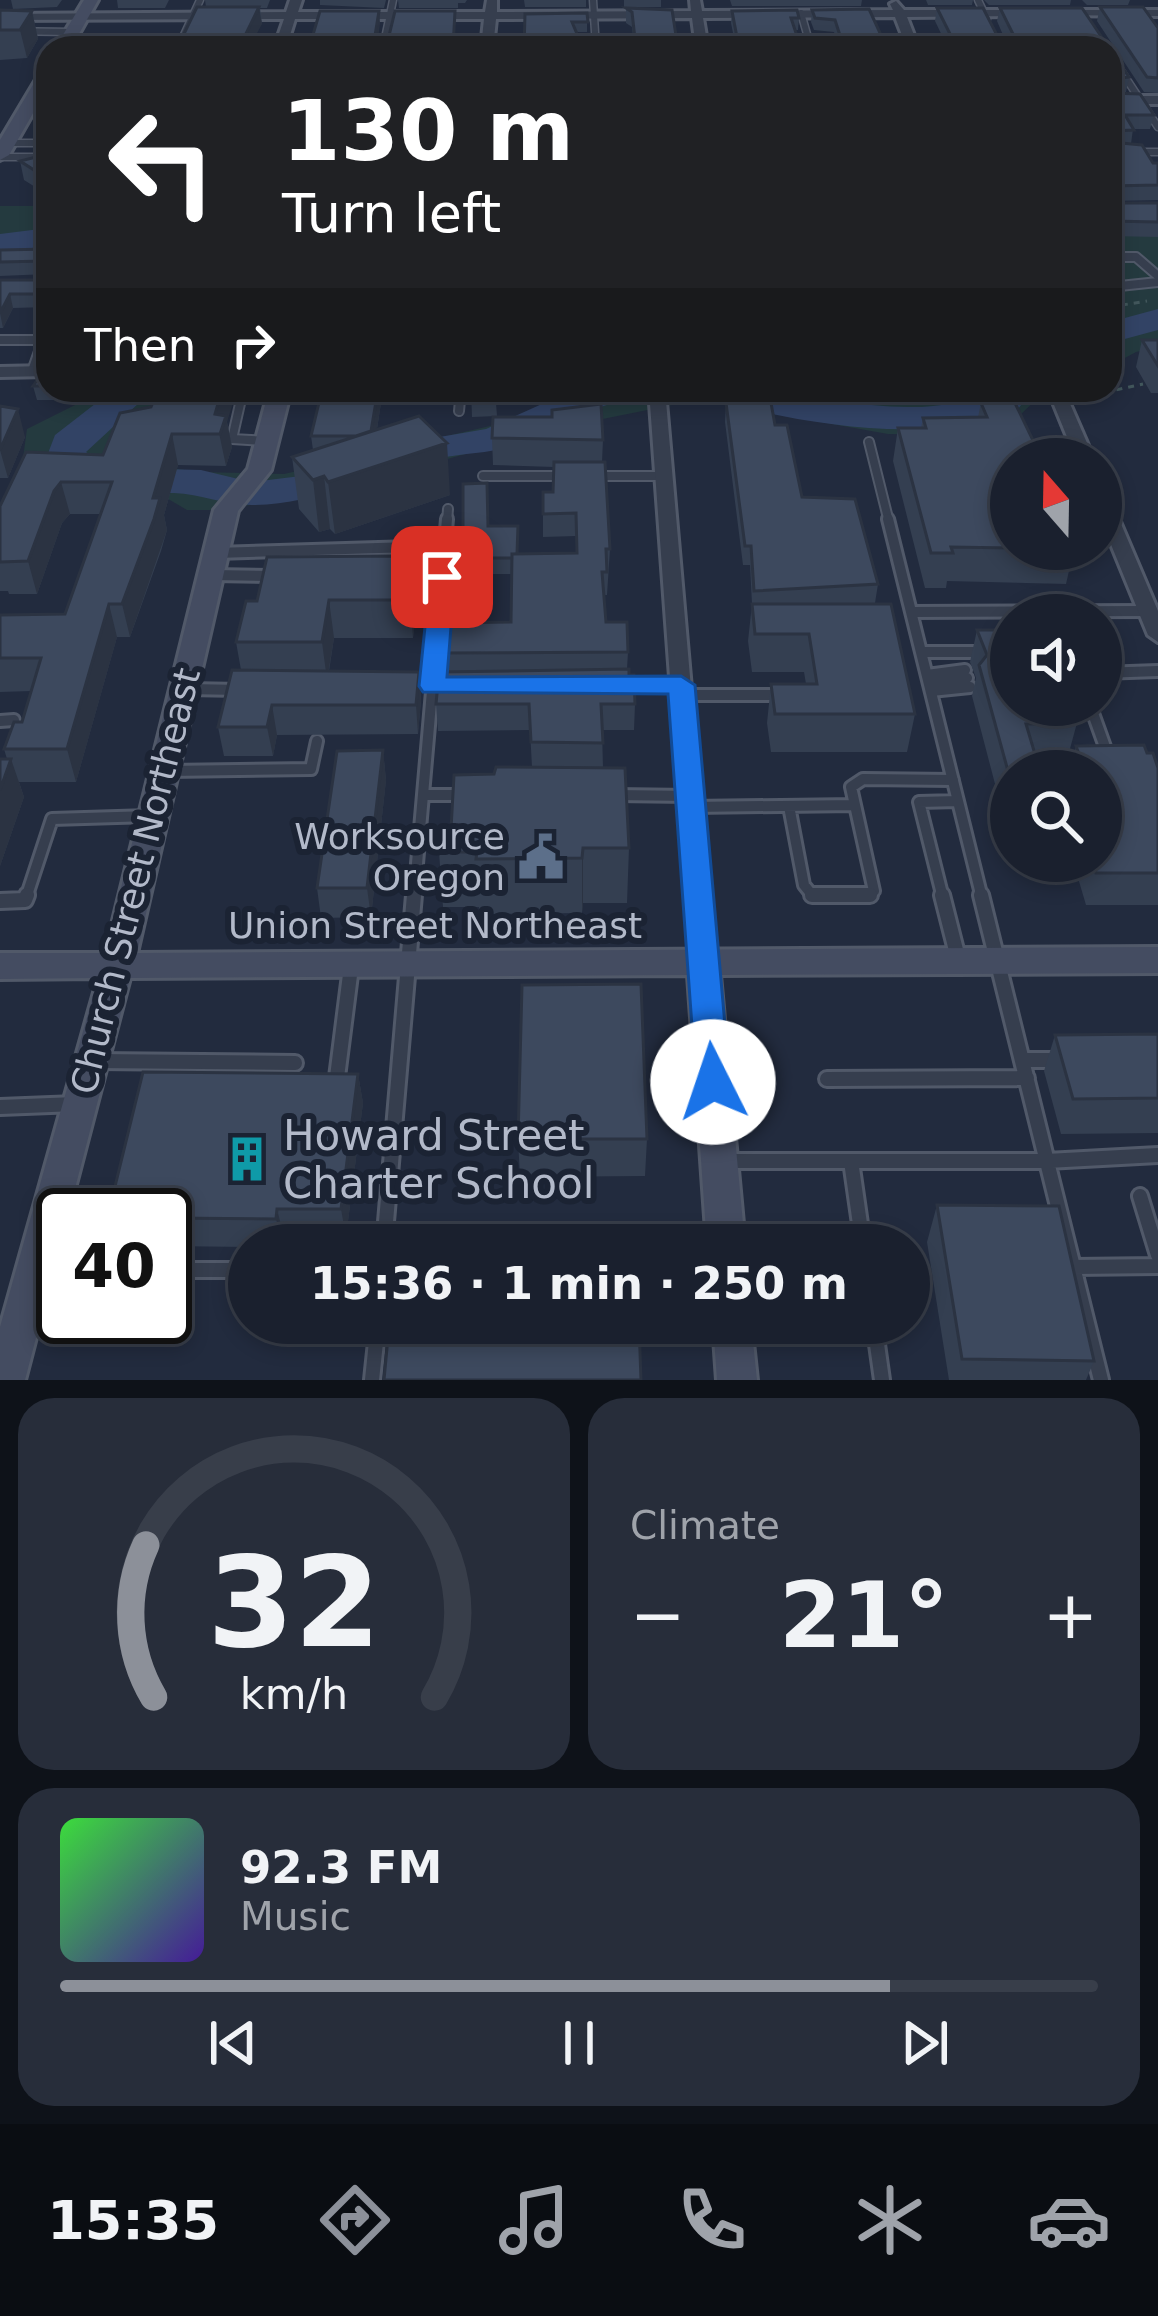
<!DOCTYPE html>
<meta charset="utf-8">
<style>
:root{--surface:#1a202e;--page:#272d3a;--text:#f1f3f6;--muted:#9fa3aa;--line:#383e4a;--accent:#8c9099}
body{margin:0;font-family:"DejaVu Sans",sans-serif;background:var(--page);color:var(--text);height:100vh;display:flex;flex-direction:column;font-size:45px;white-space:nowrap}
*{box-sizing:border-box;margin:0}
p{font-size:39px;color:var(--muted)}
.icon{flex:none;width:66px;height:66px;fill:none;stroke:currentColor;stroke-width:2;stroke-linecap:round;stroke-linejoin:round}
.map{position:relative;height:1380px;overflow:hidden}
.side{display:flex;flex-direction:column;gap:18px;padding:18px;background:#0e1219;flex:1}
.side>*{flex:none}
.guide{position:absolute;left:36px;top:36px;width:1086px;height:366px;border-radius:36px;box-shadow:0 6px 18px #0003,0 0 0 3px var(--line);background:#202124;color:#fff;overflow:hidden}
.needle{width:78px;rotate:340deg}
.tools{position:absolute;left:990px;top:438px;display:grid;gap:24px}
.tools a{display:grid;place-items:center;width:132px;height:132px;border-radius:50%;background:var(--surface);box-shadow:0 6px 18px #0003,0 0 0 3px var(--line);font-size:60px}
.speed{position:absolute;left:36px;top:1188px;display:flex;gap:24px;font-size:60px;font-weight:700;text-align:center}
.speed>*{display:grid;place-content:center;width:156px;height:156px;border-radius:50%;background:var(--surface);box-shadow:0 6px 18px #0003,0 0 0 3px var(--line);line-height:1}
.speed .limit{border:6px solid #111;border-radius:18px;background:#fff;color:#111}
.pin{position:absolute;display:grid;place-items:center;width:102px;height:102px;color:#fff;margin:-51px;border-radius:24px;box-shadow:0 6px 18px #0006}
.me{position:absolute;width:132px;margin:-66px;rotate:356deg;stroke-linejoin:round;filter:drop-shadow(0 0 9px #0008)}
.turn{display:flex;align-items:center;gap:42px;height:252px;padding:0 48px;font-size:54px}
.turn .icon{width:156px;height:156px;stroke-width:2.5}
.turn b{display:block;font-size:84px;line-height:102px}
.then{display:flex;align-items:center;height:114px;padding:0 48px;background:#0003;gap:24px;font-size:45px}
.big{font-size:90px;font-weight:700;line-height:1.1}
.side .widget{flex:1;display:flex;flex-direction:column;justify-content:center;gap:18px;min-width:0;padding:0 42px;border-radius:36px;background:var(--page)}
.side .dial{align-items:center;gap:0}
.dial svg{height:312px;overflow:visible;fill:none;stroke:var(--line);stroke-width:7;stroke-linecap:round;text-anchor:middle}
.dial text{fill:var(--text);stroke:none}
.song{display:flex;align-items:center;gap:36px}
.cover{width:144px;height:144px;border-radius:18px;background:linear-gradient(135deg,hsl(120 70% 55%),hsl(260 70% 35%))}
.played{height:12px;border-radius:6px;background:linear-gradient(90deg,var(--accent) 80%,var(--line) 80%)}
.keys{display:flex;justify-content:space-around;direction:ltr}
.heat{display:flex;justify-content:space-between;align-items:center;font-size:66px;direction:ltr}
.side .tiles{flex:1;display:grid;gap:18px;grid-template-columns:1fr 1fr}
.widget:last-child{grid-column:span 2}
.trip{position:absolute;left:228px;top:1224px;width:702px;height:120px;border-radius:60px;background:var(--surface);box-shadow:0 6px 18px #0003,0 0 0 3px var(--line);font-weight:700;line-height:120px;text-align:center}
.tab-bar{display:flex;height:192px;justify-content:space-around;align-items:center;background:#0a0d12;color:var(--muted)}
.tab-bar .icon{width:84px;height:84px}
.tab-bar .on{color:var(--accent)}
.tab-bar b{font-size:54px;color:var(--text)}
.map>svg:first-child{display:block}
.green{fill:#243a3f}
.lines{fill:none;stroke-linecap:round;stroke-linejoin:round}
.river{fill:#324365;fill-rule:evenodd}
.lane-far3-casing{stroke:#515969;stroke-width:9}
.lane-far2-casing{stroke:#515969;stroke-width:12}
.lane-far1-casing{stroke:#515969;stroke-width:16}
.lane-casing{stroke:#515969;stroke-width:20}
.street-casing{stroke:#515969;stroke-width:6}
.secondary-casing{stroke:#515969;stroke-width:6}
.path{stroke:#42575c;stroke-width:3;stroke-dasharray:6 6;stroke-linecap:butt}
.lane-far3{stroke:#363e4e;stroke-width:6}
.lane-far2{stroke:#363e4e;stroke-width:8}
.lane-far1{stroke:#363e4e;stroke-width:10}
.lane{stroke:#363e4e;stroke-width:14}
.street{fill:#363e4e;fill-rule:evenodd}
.secondary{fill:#444c61;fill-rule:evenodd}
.wall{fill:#343f51}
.shaded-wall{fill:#2b3342}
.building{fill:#3d495e;stroke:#2b3342;stroke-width:3}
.route{fill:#1a73e8;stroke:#114b97;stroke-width:3}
.labels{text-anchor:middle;stroke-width:12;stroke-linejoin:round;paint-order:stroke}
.poi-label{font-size:36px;fill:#b2b9c9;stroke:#1b2333;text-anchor:end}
.street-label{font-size:36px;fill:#b2b9c9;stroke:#1b2333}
.near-poi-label{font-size:42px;fill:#b2b9c9;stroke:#1b2333;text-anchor:start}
</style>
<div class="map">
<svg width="1158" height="1380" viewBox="0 0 1158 1380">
<rect width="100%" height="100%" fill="#222b3e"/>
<path class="green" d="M0 206H48V255L0 261Z
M1110 214H1158V347L1136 352 1110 366Z
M105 390H181L107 457 197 472 284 474 507 422 590 390H1046L1014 421 947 435 888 434 697 400 573 425 303 498 213 510H187L158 493 23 458 27 429Z"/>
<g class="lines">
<path class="river" d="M48 228V246L0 252V234Z
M1158 309V330L1110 343V322Z
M113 390H153L86 452 105 464 124 468 201 470 251 482 301 476 422 440 486 429 573 390H636L631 398C588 408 553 429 512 445 490 454 464 453 440 458 378 472 319 504 255 505 228 506 201 494 174 493 132 492 74 494 47 456L55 435Z
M697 390C719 390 742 388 763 390 814 395 862 408 914 407 959 407 991 390 1033 390L1014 414C912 445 803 423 702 398Z"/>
<g class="lane-far3-casing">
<path id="lane-far3" d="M593 0 596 48
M978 0 987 19
M801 13 811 48
M0 31 72 32
M178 48 200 0
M383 48 393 0
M1110 54 1158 127
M7 143H48
M1110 152H1158
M0 157H48"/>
</g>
<g class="lane-far2-casing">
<path id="lane-far2" d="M1110 257H1136L1158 276
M1110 287 1158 282
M0 340H43L32 371
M459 411 461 390
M267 441 232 439 242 395 277 394
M869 442 889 522
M483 476H564
M594 476H664
M447 522 448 509"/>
</g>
<g class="lane-far1-casing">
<path id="lane-far1" d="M888 519 982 898
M216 553 445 546
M213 575 272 576
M399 576 443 577
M912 612 1148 611
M921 652H1011
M1101 673 1158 671
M927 675 965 670
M929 683 967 678
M624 685H681
M187 689 241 690
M931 691 970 687
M681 695H780
M1090 705 1109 758
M0 721 14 720
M168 771 311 769 317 741
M423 795H464
M615 795 690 796
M789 806 804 885 812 895 867 897 874 891 855 805
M691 807 855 805 851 787 863 779 953 780
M26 898 52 819 150 816
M414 898 447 519
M943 898 919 802 958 801"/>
</g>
<g class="lane-casing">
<path id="lane" d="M812 895H870
M942 895 958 958
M981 895 1101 1380
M0 901 25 900 27 895
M1022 1060H1061
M95 1061 295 1063
M827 1079 1027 1078
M336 1085 351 967
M0 1107 76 1104
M728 1161H1047L1158 1155
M851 1161 863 1245
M1140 1196 1158 1255
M384 1245 414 895
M1074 1267 1158 1266
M165 1270H249
M874 1323 882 1380
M372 1380 378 1323"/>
</g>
<g class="street-casing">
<path id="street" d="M290 0H302L298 12H485L487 0H497V12L691 11 690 0H700L702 11 893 10 890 4 896 1 904 10H1025L1031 13 1025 16 907 17 919 48H907L895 17 703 18 708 48H696L692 18 496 19 493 48H481L484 19H295L286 48H274L284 19 0 20V14L286 12Z
M1057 10H1158V16L1053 15 1051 13Z
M1110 96H1158V104H1110Z
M48 366V376L0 377V367Z
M649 390H665L715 964 712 971 703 974 694 971 691 964Z
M1048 390H1064L1094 459H1076Z
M1101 493 1110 498 1158 611V642L1148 635 1101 520Z"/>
</g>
<g class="secondary-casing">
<path id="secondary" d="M84 0H98L71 48H55Z
M48 68V87L9 155 0 160V140L40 73Z
M269 390H291L271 470 238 511 137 953 1158 947V973L720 975 745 1245H707L688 975 130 978 68 1215H63V1234L25 1380H0V1327L98 978 0 979V953H105L214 510 248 469Z
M713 1323H751L757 1380H717Z"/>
</g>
<path class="path" d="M1110 307 1147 301
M1093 395 1143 384"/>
<use href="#lane-far3" class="lane-far3"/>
<use href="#lane-far2" class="lane-far2"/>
<use href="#lane-far1" class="lane-far1"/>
<use href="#lane" class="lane"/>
<use href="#street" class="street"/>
<use href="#secondary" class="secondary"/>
</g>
<path class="wall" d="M11 0H62L57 7 13 9Z
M117 0H169L165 8H118Z
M205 0H270L267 8H260L262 24 180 42 206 7Z
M320 0H386L384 8 320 5Z
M398 0H467L465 3H458V8H399Z
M524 0H586V7H525Z
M624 0H661V7H624Z
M730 0H862L861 6H732Z
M926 0H973L972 5H928Z
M984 0H1071L1070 5H989Z
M1082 0H1130L1128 5H1087Z
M1100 7 1158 28V93L1144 92 1097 21Z
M626 8 678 48H634L632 27 626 23Z
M937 8 1006 42 997 21 1000 8 1109 48H948L935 21Z
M869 9 887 48H839L834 32 814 30 811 22 812 10Z
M0 10 32 11 38 39 27 58 0 60Z
M455 11 454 48H389L388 40Z
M732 11 799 18 798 30H795L801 48H736L731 23Z
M587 13V32H576L524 48Z
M1110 49 1129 77 1126 92 1110 93Z
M1110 93 1154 115 1150 129H1133L1131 144 1153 163H1158V200L1111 201 1114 203H1158V237L1110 236Z
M48 154V195L24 180 20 161Z
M48 249V274L0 276V250Z
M48 277V307L13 308 3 328H0V280H45Z
M1142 340H1158V393H1151L1136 367Z
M48 365V390H94H86L83 400H37L33 386Z
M322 390H383L377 429 450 495 335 534 330 529 319 532 299 509 292 457 313 450 311 436Z
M471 390H495L497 416 472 417Z
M535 390H554V393L535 394Z
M726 403 775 425 802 497 878 584 875 603 915 714 907 752H771L767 723 771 684H806L804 672H752L748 641 752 604 750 565H743L725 422Z
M981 403 1074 549 1066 584 947 581 946 588H925L893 461 898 428H921L923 418 978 417Z
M0 406 25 437 8 478H0Z
M120 413 227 422 232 447 226 466 178 465 164 515 167 530 161 551 130 637H117L76 782H19L24 797 0 866V759H7L4 749 22 722 31 691 0 692V615L65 614 101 514H70L62 523 37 594H9L8 591H0V506L103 455Z
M492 438 603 440 602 462 610 549 607 595H604L606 622 628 652 627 669 635 704 634 730H602L603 768 629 848 627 903H583L582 913 479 914V907H443L439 852 451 829 494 774 532 767 530 730 438 731 436 704 444 672 442 653 511 622 512 574H481L480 554 464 555 463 539 488 526 518 554 576 553V536L543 537V492H553L554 467 493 465Z
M399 556 400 574 416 611 413 638H334L329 671 419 672 421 701 418 734 277 735 273 756H224L218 727 241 670 236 642 257 601Z
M977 630 1011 705 1077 723 1068 756H1035L1011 771V856H1004L995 824 1000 803 972 696 976 678 970 662Z
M1076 746 1147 753 1158 768V905H1086L1073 861H1101V771H1069Z
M383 750 386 780 371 917 321 918 317 888Z
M1158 1034V1133L1061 1134 1044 1071 1055 1035Z
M358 1074 363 1103 346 1237H284L283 1245H249V1247L165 1246V1215Z
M518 1139H647L645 1176 520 1177Z
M937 1205 1094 1361 1086 1380H949L927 1242Z"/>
<path class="shaded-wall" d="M259 7 262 24 249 48H239Z
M32 11 38 39 27 58 20 30Z
M379 11 380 23 377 48H373Z
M10 294 13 308 3 328 0 313Z
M222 390H237L227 422 232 447 226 466 215 414Z
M378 390H383L373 454 371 436Z
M18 409 25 437 8 478 0 450Z
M172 434 178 465 164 515 167 530 130 637 122 604Z
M447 443 450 495 335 534 328 482Z
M324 476 330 529 319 532 313 480Z
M61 482 70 514 62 523 37 594 28 561 54 491Z
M413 574 416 611 413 638 410 600Z
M329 600 334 638 327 680 322 642Z
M109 604 117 637 76 782 67 749Z
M419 672 421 701 418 734 416 705Z
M272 705 277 735 273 756 267 727Z
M383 750 386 780 371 917 367 888Z
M11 759 24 797 0 866V790Z
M583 848V903L582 913V858Z
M358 1074 363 1103 346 1237 341 1209Z
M277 1209 284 1237 283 1245 276 1219Z"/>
<path class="building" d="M197 7H259L239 48H108L110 43 180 42Z
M1100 7H1143L1158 28V78L1147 77Z
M626 8 672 10 678 48H636L632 12Z
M937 8H983L999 39 1006 42 1013 34 1000 8H1082L1109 48H957Z
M869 9 887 48H844L835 20 815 18 812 10Z
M0 10 32 11 20 30H0Z
M797 10 799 18H791L801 48H739L732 11Z
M320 11H379L373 48H309Z
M395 11H455L453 48H418L419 39 388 40Z
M587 13 588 22H572L583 48H524L525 14Z
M1110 49 1129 77 1110 79Z
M1110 93 1140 94 1154 115H1125L1134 130 1111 131 1110 133Z
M1110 142 1142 145 1153 163H1158V185L1110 186V188Z
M48 154V179L20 161Z
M1110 200 1114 203H1158V222L1110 221Z
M48 249V271L45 261 0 262V250Z
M48 277V294H10L0 313V280H45Z
M1142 340H1158V366Z
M48 365V386H33Z
M158 390H222L215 414 226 416 220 434H172L153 498H160L154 519 122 604H109L67 749H4L14 722H22L41 658H0V615L65 614 112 482H61L54 491 28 561 0 562V506L26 452 103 455 120 413 151 407Z
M322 390H378L371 431 356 436H311Z
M471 390H495L496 398 471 399Z
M726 403H771L775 425H787L802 497 855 499 878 584 754 591 751 546H745Z
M981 403H1015L1042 459H1011V548L951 547 953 553H931L898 428H926L923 418 987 417Z
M601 404 603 440 492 438 493 417H552V410Z
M0 406 18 409 0 450Z
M419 416 447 443 328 482 324 476 313 480 292 457Z
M554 462H605L610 549H606L607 572H602L606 622H627L628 652 442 653 445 623 511 622 512 554 577 553 576 513 543 514V492H553Z
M487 483 488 526H518L517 554H512V558H480L481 539H463V484Z
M399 556 397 573 413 574 410 600H329L322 642H236L246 601H257L267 557Z
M752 604H891L915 714H775L771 684H817L809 634H755Z
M977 630H1011V705H1070L1077 723 1026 724 1040 771H1011V782L979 665 987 655Z
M629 669V675H634L635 704H601L603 743 531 742 529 704H436L439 672Z
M232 670 419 672 416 705H272L267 727H218Z
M1144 745 1147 753H1153L1158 768V873H1096L1092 861H1101V771H1085L1076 746Z
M383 750 367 888H317L337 751Z
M0 759H11L0 790Z
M496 767 625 768 629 848H583L582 858 476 859 477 852H439L440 828 451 829 454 775 494 774Z
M1003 791H1011V821Z
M641 984 647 1139H518L522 985Z
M1158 1034V1098L1073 1099 1055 1035Z
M143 1072 358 1074 341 1209H277L276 1219 165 1218V1215H108Z
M937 1205 1059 1206 1094 1361 962 1359Z
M470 1239H637V1245H470Z
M465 1323H639L641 1380H384L388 1337H465Z"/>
<path class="route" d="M442 569 455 577 447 677 681 676 695 685 730 1082 725 1093 713 1097 701 1093 696 1082 668 694 423 692 419 686 430 577Z"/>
<defs>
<g id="civic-bare" transform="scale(3.6)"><path d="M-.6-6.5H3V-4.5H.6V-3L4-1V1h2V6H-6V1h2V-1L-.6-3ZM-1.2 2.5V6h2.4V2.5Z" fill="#5c6f8a" stroke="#1b2333" stroke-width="2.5" paint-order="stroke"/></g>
<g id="building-bare" transform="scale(3.6)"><path d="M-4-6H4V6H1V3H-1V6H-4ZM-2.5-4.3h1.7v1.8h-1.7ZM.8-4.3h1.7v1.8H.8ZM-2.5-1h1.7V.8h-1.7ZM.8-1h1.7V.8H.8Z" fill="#0f9aa8" stroke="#1b2333" stroke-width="2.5" paint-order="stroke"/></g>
</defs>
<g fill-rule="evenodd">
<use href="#civic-bare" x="541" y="857"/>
<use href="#building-bare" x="247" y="1159"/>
</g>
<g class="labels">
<g class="poi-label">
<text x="505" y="849">Worksource<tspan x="505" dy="41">Oregon</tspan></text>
</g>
<g class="street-label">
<text transform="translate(135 881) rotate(-76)" y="13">Church Street Northeast</text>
<text x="435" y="938">Union Street Northeast</text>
</g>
<g class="near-poi-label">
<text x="283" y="1150">Howard Street<tspan x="283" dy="48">Charter School</tspan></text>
</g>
</g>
</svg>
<div class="tools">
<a><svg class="needle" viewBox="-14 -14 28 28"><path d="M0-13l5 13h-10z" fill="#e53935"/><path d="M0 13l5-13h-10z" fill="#9fa3aa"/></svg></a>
<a><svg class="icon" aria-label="sound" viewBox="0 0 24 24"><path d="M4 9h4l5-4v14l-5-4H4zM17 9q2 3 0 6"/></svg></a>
<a><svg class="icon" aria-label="search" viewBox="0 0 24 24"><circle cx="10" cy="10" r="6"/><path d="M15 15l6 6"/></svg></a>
</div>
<div class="speed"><div class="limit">40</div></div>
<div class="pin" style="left:442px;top:577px;background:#d93025"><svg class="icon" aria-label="arrive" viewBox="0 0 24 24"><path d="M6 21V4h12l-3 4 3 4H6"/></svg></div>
<svg class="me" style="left:713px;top:1082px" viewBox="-20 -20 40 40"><circle r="19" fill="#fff"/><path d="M0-13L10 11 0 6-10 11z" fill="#1a73e8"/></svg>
<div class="trip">15:36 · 1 min · 250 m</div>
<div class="guide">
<div class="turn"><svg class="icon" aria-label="left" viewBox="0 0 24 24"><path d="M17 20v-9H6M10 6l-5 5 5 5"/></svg><div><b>130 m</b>Turn left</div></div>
<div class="then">Then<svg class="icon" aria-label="right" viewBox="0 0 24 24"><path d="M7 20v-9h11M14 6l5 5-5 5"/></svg></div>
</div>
</div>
<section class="side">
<div class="tiles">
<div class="widget dial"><svg viewBox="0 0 100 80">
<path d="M14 69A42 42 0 1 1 86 69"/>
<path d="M14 69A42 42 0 0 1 12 30" stroke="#8c9099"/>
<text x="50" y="56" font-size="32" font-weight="700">32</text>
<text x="50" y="72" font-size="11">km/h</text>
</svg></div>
<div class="widget"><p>Climate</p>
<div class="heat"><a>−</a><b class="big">21°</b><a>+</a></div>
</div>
<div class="widget">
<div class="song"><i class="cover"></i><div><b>92.3 FM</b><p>Music</p></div></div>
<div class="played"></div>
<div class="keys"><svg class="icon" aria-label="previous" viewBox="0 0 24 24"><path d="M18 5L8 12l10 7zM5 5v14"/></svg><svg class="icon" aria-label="pause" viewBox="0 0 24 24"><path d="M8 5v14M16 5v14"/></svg><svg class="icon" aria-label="next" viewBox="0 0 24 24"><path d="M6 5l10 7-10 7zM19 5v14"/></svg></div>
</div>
</div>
</section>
<nav class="tab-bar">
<b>15:35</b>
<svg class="icon on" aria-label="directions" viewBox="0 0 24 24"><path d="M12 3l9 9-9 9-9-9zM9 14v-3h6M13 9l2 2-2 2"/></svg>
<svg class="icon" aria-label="music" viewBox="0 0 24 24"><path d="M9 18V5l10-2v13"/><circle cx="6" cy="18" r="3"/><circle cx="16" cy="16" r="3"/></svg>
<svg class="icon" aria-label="phone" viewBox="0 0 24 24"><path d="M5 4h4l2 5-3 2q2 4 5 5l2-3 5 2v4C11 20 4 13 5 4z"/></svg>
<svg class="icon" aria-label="climate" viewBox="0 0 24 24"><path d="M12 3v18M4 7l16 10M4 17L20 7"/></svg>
<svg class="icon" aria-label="car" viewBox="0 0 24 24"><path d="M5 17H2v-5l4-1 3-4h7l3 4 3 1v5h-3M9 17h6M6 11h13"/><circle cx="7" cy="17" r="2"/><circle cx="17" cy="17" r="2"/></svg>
</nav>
